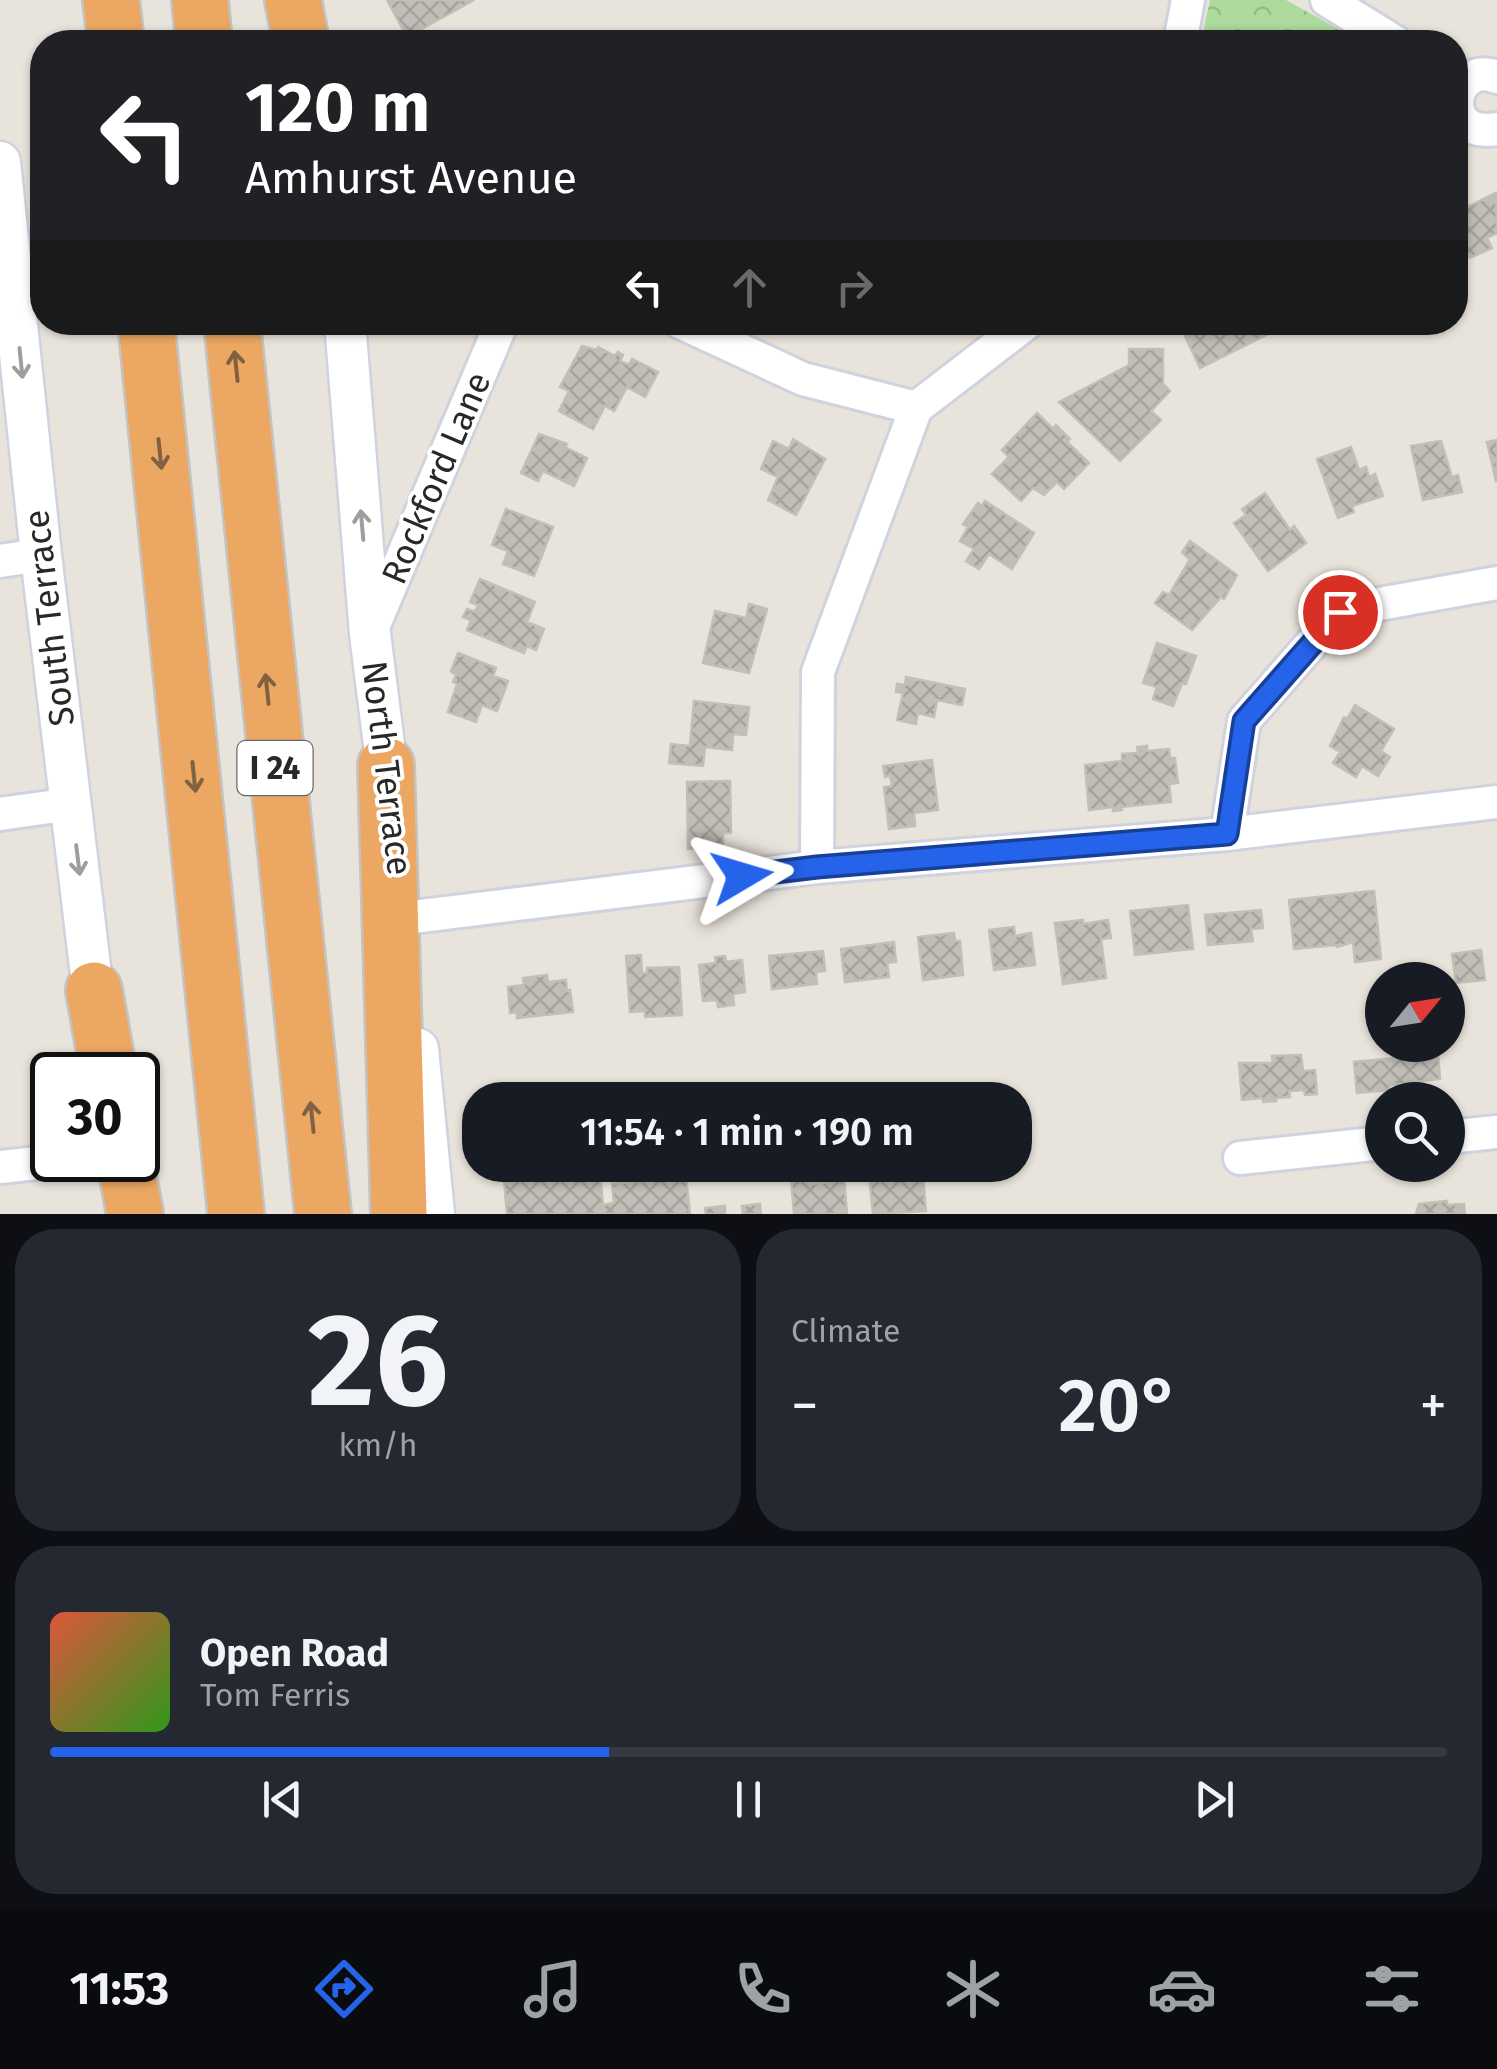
<!DOCTYPE html>
<meta charset="utf-8">
<style>
:root{--surface:#171b24;--page:#242831;--text:#f1f3f6;--muted:#9ea1a6;--line:#363941;--accent:#2563eb}
body{margin:0;font-family:"Fira Sans",sans-serif;background:var(--page);color:var(--text);height:100vh;display:flex;flex-direction:column;font-size:38px;white-space:nowrap}
*{box-sizing:border-box;margin:0}
p{font-size:32px;color:var(--muted)}
.icon{flex:none;width:55px;height:55px;fill:none;stroke:currentColor;stroke-width:2;stroke-linecap:round;stroke-linejoin:round}
.map{position:relative;height:1214px;overflow:hidden}
.details{display:flex;flex-direction:column;gap:15px;padding:15px;background:#0d0f14;flex:1}
.details>*{flex:none}
.guide{position:absolute;left:30px;top:30px;width:1438px;height:305px;border-radius:40px;box-shadow:0 2px 8px #0004;background:#202124;color:#fff;overflow:hidden}
.needle{width:65px;rotate:60deg}
.tools{position:absolute;left:1365px;top:962px;display:grid;gap:20px}
.tools a{display:grid;place-items:center;width:100px;height:100px;border-radius:50%;background:var(--surface);box-shadow:0 2px 8px #0004;font-size:50px}
.speed{position:absolute;left:30px;top:1052px;display:flex;gap:20px;font-size:50px;font-weight:700;text-align:center}
.speed>*{display:grid;place-content:center;width:130px;height:130px;border-radius:50%;background:var(--surface);box-shadow:0 2px 8px #0004;line-height:1}
.speed .limit{border:5px solid #111;border-radius:15px;background:#fff;color:#111}
.pin{position:absolute;display:grid;place-items:center;width:85px;height:85px;color:#fff;margin:-42px;border:5px solid #fff;border-radius:50%;box-shadow:0 2px 10px #0007}
.me{position:absolute;width:110px;margin:-55px;rotate:83deg;stroke-linejoin:round;filter:drop-shadow(0 0 8px #0008)}
.turn{display:flex;align-items:center;gap:35px;height:210px;padding:0 50px;font-size:45px}
.turn .icon{width:130px;height:130px;stroke-width:2.5}
.turn b{display:block;font-size:70px;line-height:85px}
.lanes{display:flex;align-items:center;height:95px;padding:0 50px;background:#0003;justify-content:center;gap:50px;direction:ltr}
.lanes .off{opacity:.35}
.big{font-size:75px;font-weight:600;line-height:1.1}
.details .card{flex:1;display:flex;flex-direction:column;justify-content:center;gap:15px;min-width:0;padding:0 35px;border-radius:40px;background:var(--page)}
.details .dial{align-items:center;gap:0}
.dial b{font-size:130px;line-height:1}
.song{display:flex;align-items:center;gap:30px}
.cover{width:120px;height:120px;border-radius:15px;background:linear-gradient(135deg,hsl(10 70% 55%),hsl(110 70% 35%))}
.played{height:10px;border-radius:5px;background:linear-gradient(90deg,var(--accent) 40%,var(--line) 40%)}
.keys{display:flex;justify-content:space-around;direction:ltr}
.heat{display:flex;justify-content:space-between;align-items:center;font-size:55px;direction:ltr}
.details .tiles{flex:1;display:grid;gap:15px;grid-template-columns:1fr 1fr}
.card:last-child{grid-column:span 2}
.trip{position:absolute;left:462px;top:1082px;width:570px;height:100px;border-radius:40px;background:var(--surface);box-shadow:0 2px 8px #0004;font-weight:600;line-height:100px;text-align:center}
.tabs{display:flex;height:160px;justify-content:space-around;align-items:center;background:#090b0e;color:var(--muted)}
.tabs .icon{width:70px;height:70px}
.tabs .active{color:var(--accent)}
.tabs b{font-size:45px;color:var(--text)}
.map>svg:first-child{display:block}
.park{fill:url(#park-crowns)}
.building{fill:url(#building-cross-hatch);stroke:#c4bfb5;stroke-width:2.5}
.lines{fill:none;stroke-linecap:round;stroke-linejoin:round}
.minor-casing{stroke:#d0d2df;stroke-width:38}
.tertiary-casing{stroke:#d0d2df;stroke-width:45}
.motorway-casing{stroke:#c3c3c3;stroke-width:60}
.minor{stroke:#fff;stroke-width:32}
.tertiary{stroke:#fff;stroke-width:40}
.motorway{stroke:#eca762;stroke-width:55}
.oneway{stroke:#9e9e9e}
.oneway2{stroke:#806142}
.route-casing{stroke:#184099;stroke-width:25}
.route{stroke:#2563eb;stroke-width:18}
.labels{text-anchor:middle;stroke-width:8;stroke-linejoin:round;paint-order:stroke}
.shield{fill:#fff;stroke:#686868;stroke-width:2.5}
.shield-label{font-size:32px;font-weight:bold;fill:#282828}
.street-label{font-size:35px;fill:#282828;stroke:#fff}
</style>
<div class="map">
<svg width="1497" height="1214" viewBox="0 0 1497 1214">
<defs>
<pattern id="park-crowns" width="20" height="18" patternUnits="userSpaceOnUse" patternTransform="scale(2.5)"><rect width="20" height="18" fill="#adda9d"/><path d="M2 6a3 3 0 1 1 6 0M12 15a3 3 0 1 1 6 0" fill="none" stroke="#95bb87"/></pattern>
<pattern id="building-cross-hatch" width="8" height="8" patternUnits="userSpaceOnUse" patternTransform="scale(2.5)"><rect width="8" height="8" fill="#c1bdb7"/><path d="M0 0l8 8M0 8l8-8" fill="none" stroke="#a6a29d"/></pattern>
</defs>
<rect width="100%" height="100%" fill="#e9e4db"/>
<path class="park" d="M1210 0H1286L1362 42H1201Z"/>
<path class="building" d="M387 0H474L407 37Z
M1496 193 1497 233 1487 238 1492 248 1470 258 1455 231V213Z
M1292 322 1200 368 1179 323 1181 322Z
M582 346 597 350 598 347 615 356 618 352 623 355 620 361 629 365 632 359 658 372 645 397 627 387 614 411 605 406 593 429 559 411 569 391 560 387Z
M1129 349H1163V384L1170 391 1151 411 1161 420 1120 461 1059 402 1129 365Z
M1037 413 1053 429 1056 425 1070 439 1067 442 1089 463 1064 489 1057 482 1044 495 1033 488 1021 501 992 474 1009 457 1002 450Z
M539 434 567 444 565 447 587 458 574 486 543 471 538 481 521 473Z
M793 439 825 459 796 515 768 500 778 477 761 469 773 441 789 449Z
M1497 440V481H1496L1487 442Z
M1441 441 1452 477 1458 475 1462 492 1423 500 1411 446Z
M1351 447 1359 470 1366 467 1369 477 1375 474 1383 496 1352 506 1354 512 1338 518 1317 459Z
M1265 493 1290 530 1294 526 1306 543 1268 571 1234 523 1246 515 1242 509Z
M985 501 1034 533 1012 569 989 554 979 569 966 561 974 549 960 541 968 527 963 524 978 503 982 506Z
M506 509 553 527 534 576 503 564 508 551 492 545Z
M1190 541 1237 575 1224 599 1221 597 1192 630 1155 603 1163 592 1169 595 1189 561 1193 563 1182 552Z
M480 579 535 602 527 622 544 629 536 650 527 646 524 653 467 630 471 620 463 617 467 609 475 612 478 605 470 602Z
M749 604 767 609 749 673 703 663 715 611 746 618Z
M1157 643 1196 656 1186 684 1182 683 1173 706 1153 699 1157 687 1143 683Z
M458 653 496 668 493 676 508 681 497 711 482 705 476 722 448 712 457 684 453 682 456 675 451 671Z
M906 677 965 689 962 705 937 700 934 717 918 713 916 724 897 720 903 693 896 692 897 684 905 685Z
M694 701 749 707 746 735 733 734 732 750 705 747 703 766 669 763 671 744 690 746Z
M1355 705 1394 729 1381 751 1390 757 1378 776 1362 766 1356 777 1333 763 1340 752 1330 746 1344 717 1347 719Z
M1147 746V751L1169 749 1170 758H1175L1178 783 1169 784 1171 802 1121 807 1122 810 1113 811V807L1089 810 1085 765 1122 761V754L1138 753 1137 747Z
M932 760 938 810 914 813 915 826 889 829 884 787 892 786 890 776 885 777 883 766Z
M730 781 731 833H723V848L688 849 687 782Z
M1374 891 1381 959 1355 962 1353 942 1337 947V945L1294 949 1289 900Z
M1188 905 1193 949 1135 955 1130 911Z
M1261 910 1263 928 1251 929 1253 941 1208 945 1205 915Z
M1083 920V924L1108 920 1111 938 1101 939 1106 978 1063 984 1055 923Z
M1014 927 1015 936 1031 933 1035 965 994 970 989 930Z
M954 933 955 941H960L963 975 923 980 918 937Z
M894 942 896 962 887 963 889 977 845 982 841 949Z
M1481 950 1485 980 1456 983 1452 954Z
M823 951 825 971 816 972 817 984 772 989 769 956Z
M641 955 642 973H647V968L679 967 682 1015 645 1017V1011L630 1012 626 956Z
M725 956 726 962 742 960 745 992 733 994 734 1005 718 1007 717 1000 703 1001 699 965 716 963 715 957Z
M547 975 548 982 566 980 567 991 570 990 573 1012 517 1018V1012L510 1013 508 987 524 985 523 978Z
M1438 1054 1440 1079 1414 1082V1090L1404 1091 1403 1084 1389 1085V1090L1357 1093 1354 1062Z
M1301 1055 1303 1071 1315 1070 1317 1094 1305 1095 1304 1090 1289 1091 1290 1097 1276 1098V1101L1263 1102 1262 1098 1242 1100 1239 1063H1273L1272 1056Z
M495 1165H599L603 1205 614 1203 612 1184 686 1177 690 1214H507L503 1169H495Z
M790 1165H809L811 1184 828 1182 827 1165H843L847 1214H794Z
M868 1165H897L898 1176 906 1175 905 1165H922L926 1211 873 1214Z
M1447 1201V1205L1464 1204 1465 1214H1416L1419 1204Z
M760 1204 761 1214H743L742 1206Z
M725 1206V1214H706L705 1208Z"/>
<g class="lines">
<g class="minor-casing">
<path id="minor" d="M1327 0 1395 42
M1180 42 1188 0
M1497 77C1451 59 1437 139 1497 129
M680 322 803 379 916 408 1028 322
M0 561 41 555
M370 634 502 322
M0 814 71 804
M1227 834 1244 721 1340 611 1497 583
M817 867 818 672 916 408
M405 918 817 867 1227 834 1497 802
M1448 1137 1497 1132
M1240 1158 1382 1143
M0 1167 64 1160"/>
</g>
<g class="tertiary-casing">
<path id="tertiary" d="M0 162 41 555 96 1017
M345 322 370 634 390 792
M418 1049 434 1214"/>
</g>
<g class="motorway-casing">
<path id="motorway" d="M111 0 116 42
M200 0 204 42
M293 0 301 42
M146 322 236 1214
M232 322 323 1214
M386 765 399 1214
M94 990 109 1075
M125 1160 135 1214"/>
</g>
<use href="#minor" class="minor"/>
<use href="#tertiary" class="tertiary"/>
<use href="#motorway" class="motorway"/>
</g>
<defs><path id="oneway-shaft" d="M-6 0H5M1.5-3L5.5 0L1.5 3" fill="none" stroke-width="1.6" stroke-linecap="round" stroke-linejoin="round" transform="scale(2.5)"/></defs>
<g class="oneway">
<use href="#oneway-shaft" transform="translate(21 363) rotate(84)"/>
<use href="#oneway-shaft" transform="translate(362 525) rotate(-95)"/>
<use href="#oneway-shaft" transform="translate(78 860) rotate(83)"/>
</g>
<g class="oneway2">
<use href="#oneway-shaft" transform="translate(236 366) rotate(-96)"/>
<use href="#oneway-shaft" transform="translate(160 454) rotate(84)"/>
<use href="#oneway-shaft" transform="translate(267 689) rotate(-96)"/>
<use href="#oneway-shaft" transform="translate(194 777) rotate(84)"/>
<use href="#oneway-shaft" transform="translate(312 1117) rotate(-96)"/>
</g>
<g class="lines">
<g class="route-casing">
<path id="route" d="M742 876 817 867 1227 834 1244 721 1340 612"/>
</g>
<use href="#route" class="route"/>
</g>
<g class="labels">
<rect class="shield" x="237.5" y="741" width="75" height="54" rx="8"/>
<g class="shield-label">
<text x="275" y="779">I 24</text>
</g>
<g class="street-label">
<text transform="translate(436 478) rotate(-67)" y="12">Rockford Lane</text>
<text transform="translate(49 618) rotate(-97)" y="12">South Terrace</text>
<text transform="translate(387 768) rotate(83)" y="12">North Terrace</text>
</g>
</g>
</svg>
<div class="tools">
<a><svg class="needle" viewBox="-14 -14 28 28"><path d="M0-13l5 13h-10z" fill="#e53935"/><path d="M0 13l5-13h-10z" fill="#9ea1a6"/></svg></a>
<a><svg class="icon" aria-label="search" viewBox="0 0 24 24"><circle cx="10" cy="10" r="6"/><path d="M15 15l6 6"/></svg></a>
</div>
<div class="speed"><div class="limit">30</div></div>
<div class="pin" style="left:1340px;top:612px;background:#d93025"><svg class="icon" aria-label="arrive" viewBox="0 0 24 24"><path d="M6 21V4h12l-3 4 3 4H6"/></svg></div>
<svg class="me" style="left:742px;top:876px" viewBox="-20 -20 40 40"><path d="M0-17L14 15 0 8-14 15z" fill="#2563eb" stroke="#fff" stroke-width="4"/></svg>
<div class="trip">11:54 · 1 min · 190 m</div>
<div class="guide">
<div class="turn"><svg class="icon" aria-label="left" viewBox="0 0 24 24"><path d="M17 20v-9H6M10 6l-5 5 5 5"/></svg><div><b>120 m</b>Amhurst Avenue</div></div>
<div class="lanes"><svg class="icon" aria-label="left" viewBox="0 0 24 24"><path d="M17 20v-9H6M10 6l-5 5 5 5"/></svg><svg class="icon off" aria-label="ahead" viewBox="0 0 24 24"><path d="M12 20V5M6 11l6-6 6 6"/></svg><svg class="icon off" aria-label="right" viewBox="0 0 24 24"><path d="M7 20v-9h11M14 6l5 5-5 5"/></svg></div>
</div>
</div>
<section class="details">
<div class="tiles">
<div class="card dial"><b>26</b><p>km/h</p></div>
<div class="card"><p>Climate</p>
<div class="heat"><a>−</a><b class="big">20°</b><a>+</a></div>
</div>
<div class="card">
<div class="song"><i class="cover"></i><div><b>Open Road</b><p>Tom Ferris</p></div></div>
<div class="played"></div>
<div class="keys"><svg class="icon" aria-label="previous" viewBox="0 0 24 24"><path d="M18 5L8 12l10 7zM5 5v14"/></svg><svg class="icon" aria-label="pause" viewBox="0 0 24 24"><path d="M8 5v14M16 5v14"/></svg><svg class="icon" aria-label="next" viewBox="0 0 24 24"><path d="M6 5l10 7-10 7zM19 5v14"/></svg></div>
</div>
</div>
</section>
<nav class="tabs">
<b>11:53</b>
<svg class="icon active" aria-label="directions" viewBox="0 0 24 24"><path d="M12 3l9 9-9 9-9-9zM9 14v-3h6M13 9l2 2-2 2"/></svg>
<svg class="icon" aria-label="music" viewBox="0 0 24 24"><path d="M9 18V5l10-2v13"/><circle cx="6" cy="18" r="3"/><circle cx="16" cy="16" r="3"/></svg>
<svg class="icon" aria-label="phone" viewBox="0 0 24 24"><path d="M5 4h4l2 5-3 2q2 4 5 5l2-3 5 2v4C11 20 4 13 5 4z"/></svg>
<svg class="icon" aria-label="climate" viewBox="0 0 24 24"><path d="M12 3v18M4 7l16 10M4 17L20 7"/></svg>
<svg class="icon" aria-label="car" viewBox="0 0 24 24"><path d="M5 17H2v-5l4-1 3-4h7l3 4 3 1v5h-3M9 17h6M6 11h13"/><circle cx="7" cy="17" r="2"/><circle cx="17" cy="17" r="2"/></svg>
<svg class="icon" aria-label="filters" viewBox="0 0 24 24"><path d="M4 7h16M4 17h16"/><circle cx="9" cy="7" r="2"/><circle cx="15" cy="17" r="2"/></svg>
</nav>
